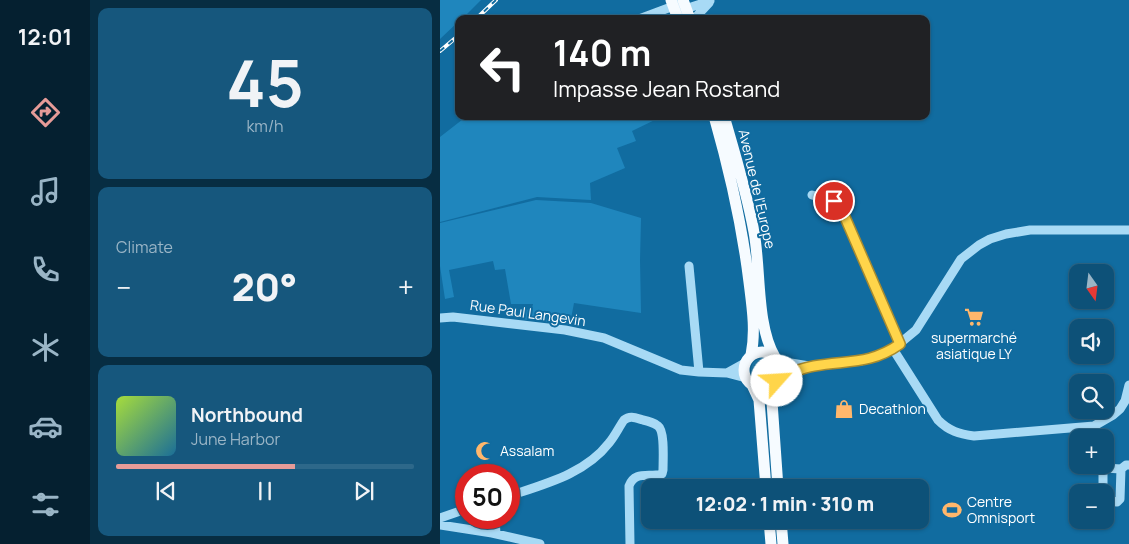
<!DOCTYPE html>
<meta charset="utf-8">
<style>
:root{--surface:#0d5178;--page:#16577d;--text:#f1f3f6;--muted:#9ab5c6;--line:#2d688a;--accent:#e69b98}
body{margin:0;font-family:Manrope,sans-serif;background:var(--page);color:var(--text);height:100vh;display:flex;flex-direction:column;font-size:19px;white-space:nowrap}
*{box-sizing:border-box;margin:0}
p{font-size:16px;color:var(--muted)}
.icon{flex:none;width:28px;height:28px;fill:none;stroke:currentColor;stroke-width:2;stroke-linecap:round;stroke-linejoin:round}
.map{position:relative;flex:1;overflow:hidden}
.side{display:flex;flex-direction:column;gap:8px;padding:8px;background:#072d42;width:350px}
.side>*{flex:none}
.guide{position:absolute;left:15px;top:15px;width:475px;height:105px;border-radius:10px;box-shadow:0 1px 4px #0004,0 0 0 1px var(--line);background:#202124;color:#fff;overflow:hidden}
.needle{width:32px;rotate:166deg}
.buttons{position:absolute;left:629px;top:264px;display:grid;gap:10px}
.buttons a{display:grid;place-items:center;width:45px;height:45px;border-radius:10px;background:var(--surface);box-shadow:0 1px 4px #0004,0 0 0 1px var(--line);font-size:25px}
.speed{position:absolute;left:15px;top:464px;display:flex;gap:10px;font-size:25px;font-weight:700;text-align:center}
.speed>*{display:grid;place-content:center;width:65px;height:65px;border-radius:50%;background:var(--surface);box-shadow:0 1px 4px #0004,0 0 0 1px var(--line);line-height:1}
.speed .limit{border:8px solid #d22;background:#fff;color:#111}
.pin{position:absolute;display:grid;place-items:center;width:42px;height:42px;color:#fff;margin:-21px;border:2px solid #fff;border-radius:50%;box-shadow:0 1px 5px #0007}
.me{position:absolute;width:55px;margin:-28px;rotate:64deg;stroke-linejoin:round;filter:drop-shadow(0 0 4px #0008)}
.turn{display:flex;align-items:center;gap:18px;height:105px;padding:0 15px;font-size:22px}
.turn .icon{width:65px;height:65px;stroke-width:2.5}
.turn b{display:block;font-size:35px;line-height:42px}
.big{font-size:38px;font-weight:800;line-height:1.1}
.side .card{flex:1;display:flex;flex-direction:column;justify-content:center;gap:8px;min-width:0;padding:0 18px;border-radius:10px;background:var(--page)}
.side .dial{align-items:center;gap:0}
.dial b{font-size:65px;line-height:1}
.song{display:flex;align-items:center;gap:15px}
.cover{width:60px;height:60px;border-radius:8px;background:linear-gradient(135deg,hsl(80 70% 55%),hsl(200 70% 35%))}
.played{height:5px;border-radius:2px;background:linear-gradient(90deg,var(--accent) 60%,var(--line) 60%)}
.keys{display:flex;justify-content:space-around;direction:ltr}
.heat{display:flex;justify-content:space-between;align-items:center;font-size:28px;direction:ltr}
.trip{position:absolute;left:201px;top:479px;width:288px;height:50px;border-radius:10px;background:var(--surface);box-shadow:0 1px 4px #0004,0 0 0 1px var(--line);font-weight:800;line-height:50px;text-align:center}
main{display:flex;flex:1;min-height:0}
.menu{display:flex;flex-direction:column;width:90px;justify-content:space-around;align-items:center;background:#052030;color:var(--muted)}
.menu .icon{width:35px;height:35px}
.menu .active{color:var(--accent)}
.menu b{font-size:22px;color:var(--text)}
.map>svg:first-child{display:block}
.green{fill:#1f86bd}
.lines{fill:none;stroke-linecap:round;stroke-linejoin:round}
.minor{stroke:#a8daf5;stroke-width:9}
.major{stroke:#f6fbff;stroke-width:11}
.rail-casing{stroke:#fff;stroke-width:4}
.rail{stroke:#116ca0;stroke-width:2;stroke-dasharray:5.5;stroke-linecap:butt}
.route-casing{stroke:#a68a30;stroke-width:12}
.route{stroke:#ffd54a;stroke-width:9}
.labels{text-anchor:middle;stroke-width:4;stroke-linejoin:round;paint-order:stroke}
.street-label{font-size:14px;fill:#fff;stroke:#116ca0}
.poi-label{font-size:14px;fill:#fff;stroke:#116ca0;text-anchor:start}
</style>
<main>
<nav class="menu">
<b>12:01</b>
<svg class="icon active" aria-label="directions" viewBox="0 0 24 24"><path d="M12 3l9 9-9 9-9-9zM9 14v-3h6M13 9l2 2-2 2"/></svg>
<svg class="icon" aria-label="music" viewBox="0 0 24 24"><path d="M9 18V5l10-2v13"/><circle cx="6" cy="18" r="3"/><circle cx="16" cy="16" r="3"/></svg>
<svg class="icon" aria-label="phone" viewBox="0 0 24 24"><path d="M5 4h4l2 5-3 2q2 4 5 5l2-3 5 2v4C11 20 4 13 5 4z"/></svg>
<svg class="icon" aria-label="climate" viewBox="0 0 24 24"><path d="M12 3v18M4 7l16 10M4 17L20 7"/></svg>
<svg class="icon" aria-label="car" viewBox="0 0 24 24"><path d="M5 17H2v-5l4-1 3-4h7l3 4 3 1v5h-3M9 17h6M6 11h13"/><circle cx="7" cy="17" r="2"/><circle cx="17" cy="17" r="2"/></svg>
<svg class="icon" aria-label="filters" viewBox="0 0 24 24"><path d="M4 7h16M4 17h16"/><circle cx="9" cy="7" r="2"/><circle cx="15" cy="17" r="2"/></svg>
</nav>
<section class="side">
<div class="card dial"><b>45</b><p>km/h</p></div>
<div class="card"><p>Climate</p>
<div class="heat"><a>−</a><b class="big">20°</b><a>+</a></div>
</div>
<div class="card">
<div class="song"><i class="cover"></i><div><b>Northbound</b><p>June Harbor</p></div></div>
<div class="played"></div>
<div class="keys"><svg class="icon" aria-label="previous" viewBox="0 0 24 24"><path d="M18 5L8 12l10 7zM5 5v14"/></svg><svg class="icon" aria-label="pause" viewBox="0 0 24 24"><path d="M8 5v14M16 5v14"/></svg><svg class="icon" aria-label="next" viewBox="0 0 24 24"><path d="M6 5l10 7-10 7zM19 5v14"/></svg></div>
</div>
</section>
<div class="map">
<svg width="689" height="544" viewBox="0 0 689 544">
<rect width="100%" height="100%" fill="#116ca0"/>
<path class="green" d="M0 0H41L22 19H19V21L0 39Z
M27 116H223L192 131 196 141 177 148 185 168 150 183 151 200 97 197 0 222V137Z
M96 200 151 203 201 218 200 260 201 313 134 303 130 324 80 319 84 311 92 308 93 304H71L65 269 55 270 53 261 9 270 14 297 5 299 0 266V223Z
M311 370a12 12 0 1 1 24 0a12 12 0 1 1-24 0Z"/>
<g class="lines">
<path class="minor" d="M242 10 270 1
M199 19 239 4
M254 19 269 3
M372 195 394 201 401 208 460 344
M249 266 259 372
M0 318 13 317 125 330 164 338 241 370 259 372 287 373 306 378
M453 349 498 420C509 431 519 434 534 436L654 426 673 415 680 409 685 401 689 385
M339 361 369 366
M287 373 305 363
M340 376 372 366 421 361 453 349 476 330 521 259 539 245 550 239 566 234 590 230H689
M663 492V472L665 468 681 469 686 465H689
M69 496C105 484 145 474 169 443 175 436 179 427 184 420 190 415 196 418 203 420 208 421 214 423 218 426 225 431 223 461 223 470L222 474C209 478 195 470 189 486L190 544
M665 501 677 502 680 499 681 469
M0 518 26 509
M55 518 56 534
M0 525 52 533 100 544"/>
<path class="major" d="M231 0 238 19
M243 0 250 19
M274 116C290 172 302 225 309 282 312 306 316 331 311 355
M284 116C295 154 307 193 314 232 321 269 316 325 335 357
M304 370a18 18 0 1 1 36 0a18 18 0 1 1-36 0Z
M334 384 332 402 338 488
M312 385 319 400 326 488
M329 520 331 544
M341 520 343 544"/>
<g class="rail-casing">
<path id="rail" d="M36 19 56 0
M0 51 19 35"/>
</g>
<use href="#rail" class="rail"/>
</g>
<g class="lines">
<g class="route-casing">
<path id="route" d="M337 381 340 376C351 373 362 368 374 366 407 360 430 365 460 344L401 208 394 201"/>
</g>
<use href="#route" class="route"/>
</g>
<defs>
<g id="supermarket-bare" transform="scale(1.5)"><path d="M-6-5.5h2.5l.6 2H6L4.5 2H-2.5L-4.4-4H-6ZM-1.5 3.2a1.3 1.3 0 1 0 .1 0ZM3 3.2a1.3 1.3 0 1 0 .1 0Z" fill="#ffb76c" stroke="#116ca0" stroke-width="2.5" paint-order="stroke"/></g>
<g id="shop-bare" transform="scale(1.5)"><path d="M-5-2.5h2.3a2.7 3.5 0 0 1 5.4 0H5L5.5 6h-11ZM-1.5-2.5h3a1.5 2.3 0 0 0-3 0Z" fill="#ffb76c" stroke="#116ca0" stroke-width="2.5" paint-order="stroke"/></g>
<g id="mosque-bare" transform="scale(1.5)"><path d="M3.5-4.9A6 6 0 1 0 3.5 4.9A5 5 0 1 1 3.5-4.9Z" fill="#ffb76c" stroke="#116ca0" stroke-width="2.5" paint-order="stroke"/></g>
<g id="stadium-bare" transform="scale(1.5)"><path d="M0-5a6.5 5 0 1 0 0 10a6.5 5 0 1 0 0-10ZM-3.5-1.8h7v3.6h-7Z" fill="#ffb76c" stroke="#116ca0" stroke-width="2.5" paint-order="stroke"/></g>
</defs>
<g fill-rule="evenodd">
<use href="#supermarket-bare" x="534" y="317"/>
<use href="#shop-bare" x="404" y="409"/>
<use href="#mosque-bare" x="45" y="451"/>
<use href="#stadium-bare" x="512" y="510"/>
</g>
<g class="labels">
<g class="street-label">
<text transform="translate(317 189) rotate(77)" y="5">Avenue de l'Europe</text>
<text transform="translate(88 313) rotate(8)" y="5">Rue Paul Langevin</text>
</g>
<g class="poi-label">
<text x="534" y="343" text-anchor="middle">supermarché<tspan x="534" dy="16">asiatique LY</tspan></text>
<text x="419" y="414">Decathlon</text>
<text x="60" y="456">Assalam</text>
<text x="527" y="507">Centre<tspan x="527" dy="16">Omnisport</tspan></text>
</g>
</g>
</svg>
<div class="buttons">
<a><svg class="needle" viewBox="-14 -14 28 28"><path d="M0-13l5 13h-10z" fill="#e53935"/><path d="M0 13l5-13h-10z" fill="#9ab5c6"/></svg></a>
<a><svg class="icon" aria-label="sound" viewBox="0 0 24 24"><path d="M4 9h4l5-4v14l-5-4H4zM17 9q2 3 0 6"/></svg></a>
<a><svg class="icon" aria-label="search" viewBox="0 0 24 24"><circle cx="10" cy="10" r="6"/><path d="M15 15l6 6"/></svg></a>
<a>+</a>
<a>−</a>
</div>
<div class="speed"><div class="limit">50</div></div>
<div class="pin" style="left:394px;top:201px;background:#d93025"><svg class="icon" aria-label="arrive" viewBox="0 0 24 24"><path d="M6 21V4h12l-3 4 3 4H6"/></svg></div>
<svg class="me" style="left:337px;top:381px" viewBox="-20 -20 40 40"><circle r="19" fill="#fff"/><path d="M0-13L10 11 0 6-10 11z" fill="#ffd54a"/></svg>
<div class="trip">12:02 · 1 min · 310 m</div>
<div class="guide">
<div class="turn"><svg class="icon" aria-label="left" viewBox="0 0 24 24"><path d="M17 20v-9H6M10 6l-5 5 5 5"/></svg><div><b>140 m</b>Impasse Jean Rostand</div></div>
</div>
</div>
</main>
